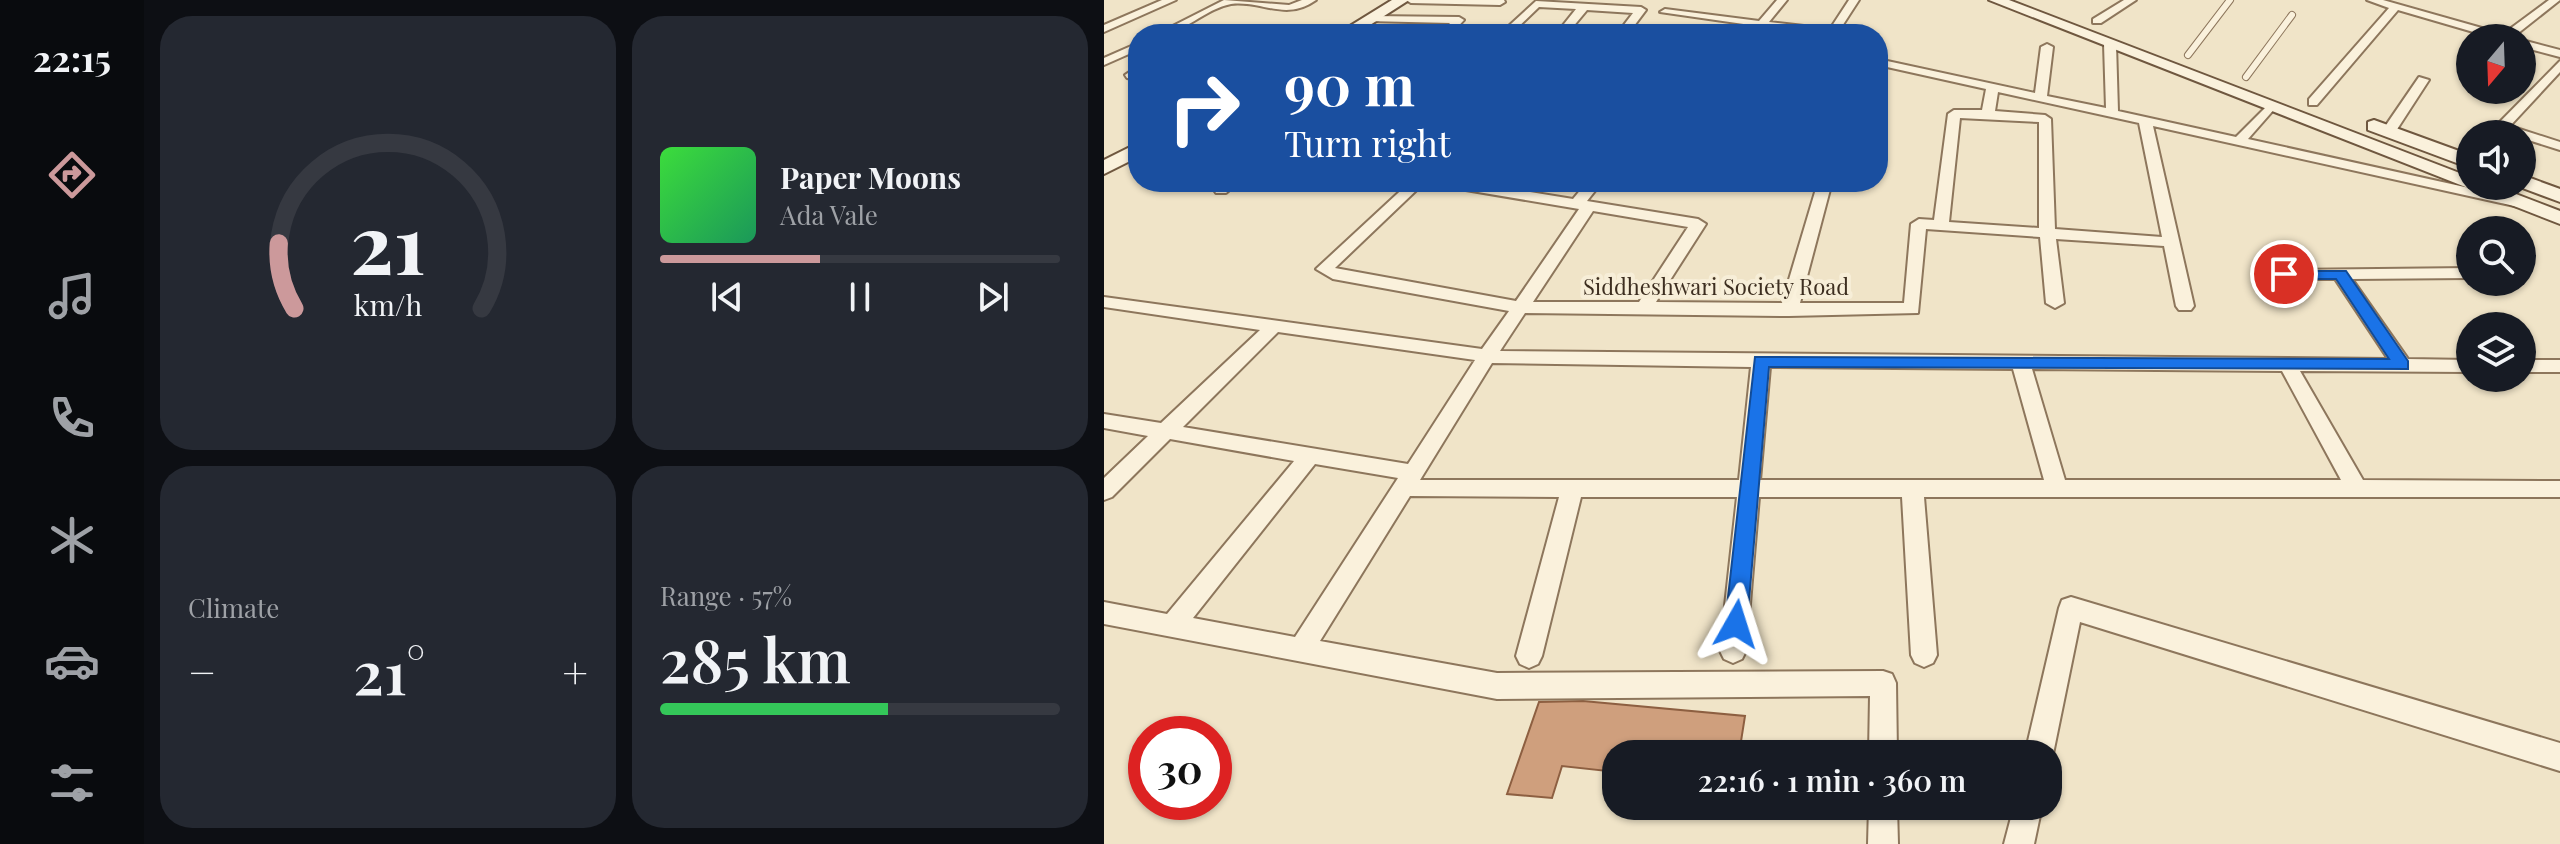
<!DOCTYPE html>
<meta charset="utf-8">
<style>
:root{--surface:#171b24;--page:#242831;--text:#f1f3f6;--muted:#9ea1a6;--line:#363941;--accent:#cc999b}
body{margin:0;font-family:"Playfair Display",serif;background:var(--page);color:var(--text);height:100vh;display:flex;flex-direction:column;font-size:30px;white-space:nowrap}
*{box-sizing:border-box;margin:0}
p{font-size:26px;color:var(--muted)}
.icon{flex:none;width:44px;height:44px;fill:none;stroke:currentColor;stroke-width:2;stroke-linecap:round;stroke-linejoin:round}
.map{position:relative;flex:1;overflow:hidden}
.sheet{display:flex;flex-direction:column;gap:16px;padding:16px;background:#0d0f14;width:960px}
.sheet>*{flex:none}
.top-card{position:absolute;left:24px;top:24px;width:760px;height:168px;border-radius:32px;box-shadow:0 2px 6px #0004;background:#1a4fa0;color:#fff;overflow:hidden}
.needle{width:52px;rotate:199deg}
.fabs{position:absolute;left:1352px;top:24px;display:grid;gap:16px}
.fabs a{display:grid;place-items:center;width:80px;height:80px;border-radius:50%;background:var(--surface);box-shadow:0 2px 6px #0004;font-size:40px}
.speed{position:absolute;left:24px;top:716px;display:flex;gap:16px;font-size:40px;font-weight:700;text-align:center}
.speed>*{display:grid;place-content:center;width:104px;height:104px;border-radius:50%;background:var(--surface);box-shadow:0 2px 6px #0004;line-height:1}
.speed .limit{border:12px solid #d22;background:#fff;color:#111}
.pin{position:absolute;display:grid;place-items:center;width:68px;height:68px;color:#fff;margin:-34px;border:4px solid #fff;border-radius:50%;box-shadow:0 2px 8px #0007}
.me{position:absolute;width:88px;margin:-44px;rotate:6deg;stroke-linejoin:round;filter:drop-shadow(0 0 6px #0008)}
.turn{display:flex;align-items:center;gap:28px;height:168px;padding:0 24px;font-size:36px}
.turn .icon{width:104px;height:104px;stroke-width:2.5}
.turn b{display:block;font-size:56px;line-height:68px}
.big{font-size:60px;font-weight:600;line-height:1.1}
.sheet .widget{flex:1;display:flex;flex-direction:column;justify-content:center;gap:12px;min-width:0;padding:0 28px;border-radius:32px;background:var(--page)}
.sheet .dial{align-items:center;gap:0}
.dial svg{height:208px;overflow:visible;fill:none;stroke:var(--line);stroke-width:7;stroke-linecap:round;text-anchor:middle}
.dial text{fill:var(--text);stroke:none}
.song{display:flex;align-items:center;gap:24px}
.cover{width:96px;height:96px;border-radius:12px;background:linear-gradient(135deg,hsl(120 70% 55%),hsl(150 70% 35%))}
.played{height:8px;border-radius:4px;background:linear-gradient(90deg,var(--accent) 40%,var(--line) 40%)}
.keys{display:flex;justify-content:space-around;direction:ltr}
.heat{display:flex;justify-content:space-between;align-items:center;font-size:44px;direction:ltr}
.charge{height:12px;border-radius:6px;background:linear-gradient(90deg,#34c759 57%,var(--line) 0)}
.sheet .tiles{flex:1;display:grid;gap:16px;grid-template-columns:repeat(2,1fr)}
.trip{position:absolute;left:498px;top:740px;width:460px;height:80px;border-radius:32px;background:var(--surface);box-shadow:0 2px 6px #0004;font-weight:600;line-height:80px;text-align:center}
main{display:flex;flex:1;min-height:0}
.tabs{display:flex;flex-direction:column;width:144px;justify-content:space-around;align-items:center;background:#090b0e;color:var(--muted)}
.tabs .icon{width:56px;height:56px}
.tabs .on{color:var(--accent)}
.tabs b{font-size:36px;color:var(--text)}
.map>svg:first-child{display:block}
.building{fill:#cf9f7d;stroke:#8d5f41;stroke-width:2}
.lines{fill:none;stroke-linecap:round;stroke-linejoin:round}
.lane-casing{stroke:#8d765c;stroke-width:8}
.street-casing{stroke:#8d765c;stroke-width:4}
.secondary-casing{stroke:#6f573f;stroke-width:4}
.lane{stroke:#faf1dc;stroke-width:6}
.street{fill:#faf1dc;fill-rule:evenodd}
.secondary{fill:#faf1dc;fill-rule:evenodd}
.route{fill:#1a73e8;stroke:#114b97;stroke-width:2}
.labels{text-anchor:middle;stroke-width:8;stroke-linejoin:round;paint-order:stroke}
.street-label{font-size:22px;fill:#3d2e20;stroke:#f7eed8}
</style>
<main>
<nav class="tabs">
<b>22:15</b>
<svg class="icon on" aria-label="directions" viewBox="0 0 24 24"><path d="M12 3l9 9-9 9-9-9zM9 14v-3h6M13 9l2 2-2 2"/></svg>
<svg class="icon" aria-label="music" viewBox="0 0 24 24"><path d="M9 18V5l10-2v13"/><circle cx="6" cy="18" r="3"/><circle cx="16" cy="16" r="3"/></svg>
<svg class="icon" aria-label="phone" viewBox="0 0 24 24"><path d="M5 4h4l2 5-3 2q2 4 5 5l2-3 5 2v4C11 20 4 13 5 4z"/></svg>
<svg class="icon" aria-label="climate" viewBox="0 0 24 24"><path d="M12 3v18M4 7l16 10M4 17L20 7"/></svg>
<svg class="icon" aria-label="car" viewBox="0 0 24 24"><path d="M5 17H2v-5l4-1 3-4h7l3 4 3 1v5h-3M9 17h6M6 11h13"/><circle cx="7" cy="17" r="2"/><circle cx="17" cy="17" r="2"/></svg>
<svg class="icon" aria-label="filters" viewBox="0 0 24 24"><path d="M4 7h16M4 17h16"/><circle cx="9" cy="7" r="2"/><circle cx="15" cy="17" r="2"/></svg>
</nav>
<section class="sheet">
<div class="tiles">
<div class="widget dial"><svg viewBox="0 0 100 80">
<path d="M14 69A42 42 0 1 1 86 69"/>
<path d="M14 69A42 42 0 0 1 8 44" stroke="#cc999b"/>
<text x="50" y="56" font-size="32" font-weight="700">21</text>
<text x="50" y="72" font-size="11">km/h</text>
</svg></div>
<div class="widget">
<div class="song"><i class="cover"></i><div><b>Paper Moons</b><p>Ada Vale</p></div></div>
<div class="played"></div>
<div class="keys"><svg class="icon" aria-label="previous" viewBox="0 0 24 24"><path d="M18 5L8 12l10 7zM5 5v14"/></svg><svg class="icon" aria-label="pause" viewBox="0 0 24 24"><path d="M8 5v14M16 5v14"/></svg><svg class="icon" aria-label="next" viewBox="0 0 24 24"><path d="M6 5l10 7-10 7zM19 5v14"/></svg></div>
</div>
<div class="widget"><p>Climate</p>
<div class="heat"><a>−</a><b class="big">21°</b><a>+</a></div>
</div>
<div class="widget"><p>Range · 57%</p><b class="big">285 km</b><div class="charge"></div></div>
</div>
</section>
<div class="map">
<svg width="1456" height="844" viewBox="0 0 1456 844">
<rect width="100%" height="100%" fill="#f0e4c8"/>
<path class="building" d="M479 701 641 716 635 754H597L598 747 560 743 557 754H512V772L458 766 448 798 403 794 435 702Z"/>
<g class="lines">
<g class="lane-casing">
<path id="lane" d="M1084 55 1126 0
M1142 77 1188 15"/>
</g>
<g class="street-casing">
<path id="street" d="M58 0H72L0 32V25Z
M120 0 185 5 198 0H212C181 22 158 0 127 4 100 9 81 34 53 34Z
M302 0H400L401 2 396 5 307 3Z
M673 0H683L665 22 726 29 745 0H755L733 34H710L556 12 561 9 655 21Z
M1020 0H1032L997 23H989V19Z
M1263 0H1279L1399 34 1445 0H1456L1408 38H1390L1294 10 1213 105H1205V99L1285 8Z
M432 1 537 7 542 10 524 34H513L529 13 483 10 463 34H452L472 9 435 7 407 34H396Z
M267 16 355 17 360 20 347 34H336L346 23 263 21V17Z
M107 30 115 32 116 34H102Z
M1418 40 1456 50V57L1418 47Z
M1006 41 1012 44 1014 111 1132 137 1167 102 1173 106 1144 139 1415 199 1422 203 1415 207 1049 126 1090 306 1087 310H1075L1072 306 1060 246 952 239 960 303 951 308 942 303 936 237 822 229 814 313 685 316 421 313 396 351 1284 359 1231 279H1180L1174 278V270L1366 268V278L1248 279 1304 359 1366 360V372L1196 371 1259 480 1456 481V497H820L833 655 829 663 820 667 811 663 807 655 798 497H655L642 651 638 659 629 663 620 659 616 651 633 497H477L438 656 434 664 425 668 416 664 412 656 455 497 306 496 216 641 393 673 779 671 788 674 792 683 793 754H765L766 696 393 699 0 624V602L63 614 190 461 66 439 8 497 0 500V478L44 436 0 428V414L57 423 156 330 0 307V297L378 349 405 311 229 279 212 269 306 182H321L231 268 412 301 475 209 338 186 331 182H365L469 199 483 182H498L483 201 594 219 602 224 552 302 678 303 714 182H728L696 303H800L807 224 815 219 830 220 844 114 850 110H878L882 89 774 65V59L931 93 937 47 943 44 949 47 943 96 1002 108 1000 44ZM894 92 1035 123 1058 237 951 229 947 119 941 115 891 111ZM856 118 935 122V228L845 222ZM489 211 584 227 535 302H429ZM174 332 371 360 304 464 79 427ZM388 363 647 367 635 480H316ZM666 367 909 369 940 480H656ZM928 369 1178 371 1237 480H961ZM211 464 294 478 191 637 89 618Z
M34 43V50L0 65V58Z
M1456 61V72L1406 126 1456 142V150L1418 138V134H1384Z
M27 71 34 72V80L23 78 21 75Z
M1315 77 1325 80 1290 134H1280L1278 131Z
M119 182H135L122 193H112L110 190Z
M1418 360H1456V372H1418Z
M967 597 1456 743V771L976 622 949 754 944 764V754H921L955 608 958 600Z
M765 806H793L794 844H764Z
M910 806H938L930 844H900Z"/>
</g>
<g class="secondary-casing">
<path id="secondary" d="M288 0H305L252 34H233Z
M885 0H905L1366 177V186H1391L1456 211V224Z
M1270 120 1366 155V168L1264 130V122Z
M34 143V157L0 174V160Z
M1418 175 1456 189V202L1413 186H1418Z"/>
</g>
<use href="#lane" class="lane"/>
<use href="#street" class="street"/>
<use href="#secondary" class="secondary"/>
</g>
<path class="route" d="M1175 271H1242L1304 361V369L665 367 643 624 640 631 632 634 624 631 621 624 651 357 1285 359 1232 279H1180L1172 274Z"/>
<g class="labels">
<g class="street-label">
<text x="612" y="295">Siddheshwari Society Road</text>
</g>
</g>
</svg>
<div class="fabs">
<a><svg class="needle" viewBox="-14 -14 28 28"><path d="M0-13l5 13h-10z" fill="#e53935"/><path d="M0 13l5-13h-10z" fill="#9ea1a6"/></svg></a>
<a><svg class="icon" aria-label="sound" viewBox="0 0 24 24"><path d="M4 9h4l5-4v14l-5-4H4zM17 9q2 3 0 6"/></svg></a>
<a><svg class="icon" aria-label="search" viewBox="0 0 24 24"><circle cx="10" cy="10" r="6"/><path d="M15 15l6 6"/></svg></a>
<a><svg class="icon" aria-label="layers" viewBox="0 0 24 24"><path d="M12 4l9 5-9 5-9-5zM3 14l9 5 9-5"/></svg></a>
</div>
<div class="speed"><div class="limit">30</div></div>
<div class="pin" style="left:1180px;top:274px;background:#d93025"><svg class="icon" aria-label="arrive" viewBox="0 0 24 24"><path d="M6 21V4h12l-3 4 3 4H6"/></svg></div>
<svg class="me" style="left:632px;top:624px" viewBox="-20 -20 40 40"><path d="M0-17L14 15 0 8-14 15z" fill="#1a73e8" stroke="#fff" stroke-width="4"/></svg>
<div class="trip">22:16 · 1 min · 360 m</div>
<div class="top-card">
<div class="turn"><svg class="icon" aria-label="right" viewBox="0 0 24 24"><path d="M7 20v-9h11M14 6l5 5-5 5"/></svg><div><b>90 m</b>Turn right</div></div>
</div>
</div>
</main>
